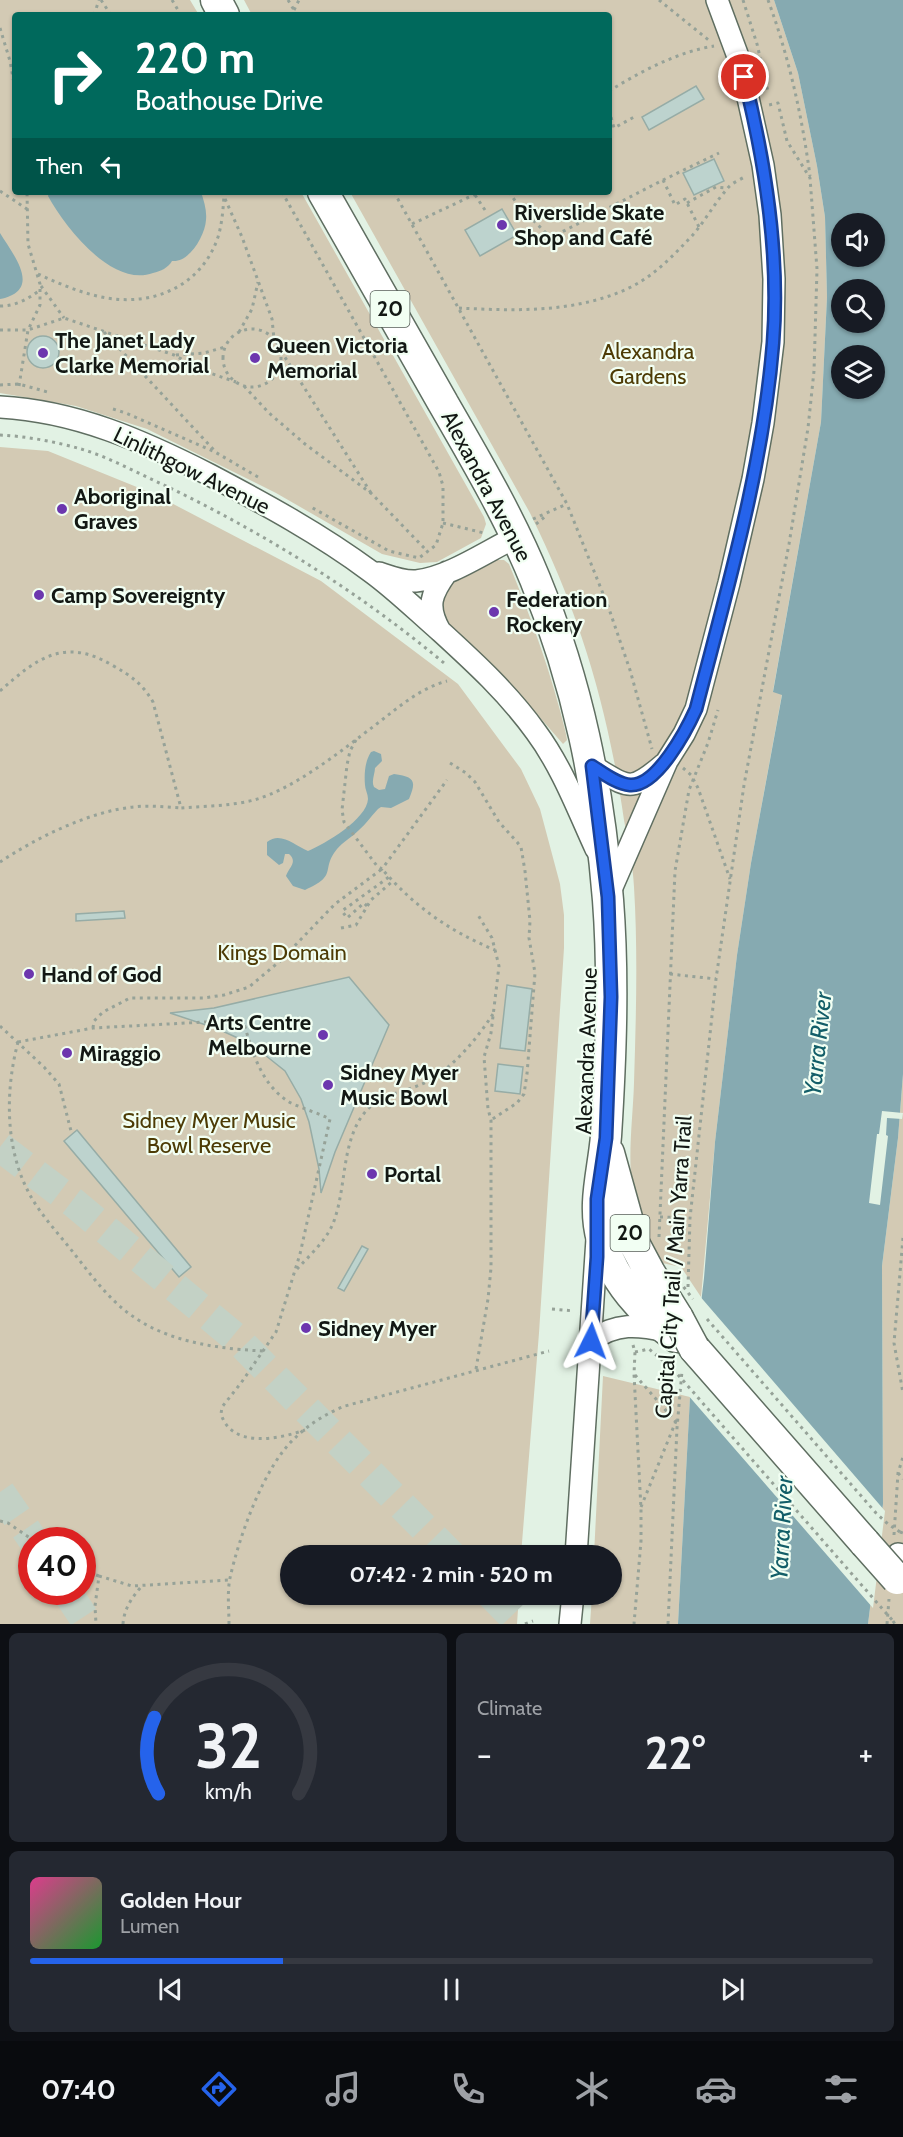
<!DOCTYPE html>
<meta charset="utf-8">
<style>
:root{--surface:#171b24;--page:#242831;--text:#f1f3f6;--muted:#9ea1a6;--line:#363941;--accent:#2563eb}
body{margin:0;font-family:Cabin,sans-serif;background:var(--page);color:var(--text);height:100vh;display:flex;flex-direction:column;font-size:22px;white-space:nowrap}
*{box-sizing:border-box;margin:0}
p{font-size:20px;color:var(--muted)}
.icon{flex:none;width:33px;height:33px;fill:none;stroke:currentColor;stroke-width:2;stroke-linecap:round;stroke-linejoin:round}
.map{position:relative;height:1624px;overflow:hidden}
.details{display:flex;flex-direction:column;gap:9px;padding:9px;background:#0d0f14;flex:1}
.details>*{flex:none}
.guide{position:absolute;left:12px;top:12px;width:600px;height:183px;border-radius:6px;box-shadow:0 2px 4px #0004;background:#00695c;color:#fff;overflow:hidden}
.buttons{position:absolute;left:831px;top:213px;display:grid;gap:12px}
.buttons a{display:grid;place-items:center;width:54px;height:54px;border-radius:50%;background:var(--surface);box-shadow:0 2px 4px #0004;font-size:30px}
.speed{position:absolute;left:18px;top:1527px;display:flex;gap:12px;font-size:30px;font-weight:700;text-align:center}
.speed>*{display:grid;place-content:center;width:78px;height:78px;border-radius:50%;background:var(--surface);box-shadow:0 2px 4px #0004;line-height:1}
.speed .limit{border:9px solid #d22;background:#fff;color:#111}
.pin{position:absolute;display:grid;place-items:center;width:51px;height:51px;color:#fff;margin:-26px;border:3px solid #fff;border-radius:50%;box-shadow:0 2px 6px #0007}
.me{position:absolute;width:66px;margin:-33px;rotate:3deg;stroke-linejoin:round;filter:drop-shadow(0 0 4px #0008)}
.turn{display:flex;align-items:center;gap:21px;height:126px;padding:0 24px;font-size:27px}
.turn .icon{width:78px;height:78px;stroke-width:2.5}
.turn b{display:block;font-size:42px;line-height:51px}
.then{display:flex;align-items:center;height:57px;padding:0 24px;background:#0003;gap:12px;font-size:22px}
.big{font-size:45px;font-weight:700;line-height:1.1}
.details .tile{flex:1;display:flex;flex-direction:column;justify-content:center;gap:9px;min-width:0;padding:0 21px;border-radius:9px;background:var(--page)}
.details .dial{align-items:center;gap:0}
.dial svg{height:156px;overflow:visible;fill:none;stroke:var(--line);stroke-width:7;stroke-linecap:round;text-anchor:middle}
.dial text{fill:var(--text);stroke:none}
.song{display:flex;align-items:center;gap:18px}
.cover{width:72px;height:72px;border-radius:9px;background:linear-gradient(135deg,hsl(330 70% 55%),hsl(130 70% 35%))}
.played{height:6px;border-radius:3px;background:linear-gradient(90deg,var(--accent) 30%,var(--line) 30%)}
.keys{display:flex;justify-content:space-around;direction:ltr}
.heat{display:flex;justify-content:space-between;align-items:center;font-size:33px;direction:ltr}
.details .tiles{flex:1;display:grid;gap:9px;grid-template-columns:1fr 1fr}
.tile:last-child{grid-column:span 2}
.trip{position:absolute;left:280px;top:1545px;width:342px;height:60px;border-radius:30px;background:var(--surface);box-shadow:0 2px 4px #0004;font-weight:700;line-height:60px;text-align:center}
.tabs{display:flex;height:96px;justify-content:space-around;align-items:center;background:#090b0e;color:var(--muted)}
.tabs .icon{width:42px;height:42px}
.tabs .active{color:var(--accent)}
.tabs b{font-size:27px;color:var(--text)}
.map>svg:first-child{display:block}
.green{fill:#d3cab4;fill-rule:evenodd}
.water{fill:#86aab1;fill-rule:evenodd}
.pier{fill:#e2f2e4}
.building{fill:#bdd3ce;stroke:#96aca6;stroke-width:1.5}
.lines{fill:none;stroke-linecap:round;stroke-linejoin:round}
.highway-tunnel{stroke:#c3d1c5;stroke-width:30;stroke-dasharray:30 15;stroke-linecap:butt}
.minor-casing{stroke:#5f6e61;stroke-width:24}
.highway-casing{stroke:#5f6e61;stroke-width:33}
.path{stroke:#96a298;stroke-width:3;stroke-dasharray:3 4.5;stroke-linecap:butt}
.minor{stroke:#fff;stroke-width:21}
.highway{stroke:#fff;stroke-width:30}
.highway-bridge-casing{stroke:#5f6e61;stroke-width:33;stroke-linecap:butt}
.path-bridge{stroke:#96a298;stroke-width:3;stroke-dasharray:3 4.5;stroke-linecap:butt}
.highway-bridge{stroke:#fff;stroke-width:30}
.route-casing{stroke:#184099;stroke-width:15}
.route{stroke:#2563eb;stroke-width:10}
.poi-dot{fill:#6c37ae;stroke:#f2fff3;stroke-width:2}
.labels{text-anchor:middle;stroke-width:4.5;stroke-linejoin:round;paint-order:stroke}
.shield{fill:#f2fff3;stroke:#565d57;stroke-width:1.5}
.shield-label{font-size:21px;font-weight:bold;fill:#131814}
.poi-label{font-size:22px;font-weight:bold;fill:#131814;stroke:#f2fff3;text-anchor:start}
.park-label{font-size:22px;fill:#4d3b05;stroke:#f2fff3}
.street-label{font-size:22px;fill:#131814;stroke:#f2fff3}
.water-label{font-size:24px;font-style:italic;fill:#125e68;stroke:#f2fff3}
</style>
<div class="map">
<svg width="903" height="1624" viewBox="0 0 903 1624">
<rect width="100%" height="100%" fill="#e2f2e4"/>
<path class="green" d="M0 0H190L199 15H15V192H301L484 517 486 524 481 538 437 562 420 563 382 554 276 493 147 429 76 406 0 393Z
M244 0H774L798 73 817 166 825 217 827 297 821 422 773 691 782 694 751 863 737 955 715 1142 701 1297 681 1267 662 1263C648 1241 637 1218 633 1192 627 1157 633 1118 634 1083 636 1018 638 952 634 887 633 865 628 842 624 820 608 708 580 614 530 513L350 192H609V15H252Z
M0 447 48 451 154 494 321 581 458 684 521 769 540 809 560 884 564 915V948L539 1333 521 1555 291 1556V1594L519 1595 517 1624H0ZM32 1540H82V1592H32Z
M495 560H504L509 564C532 620 552 675 566 734L567 740 563 744 509 682 449 625C424 588 469 572 495 560Z
M903 1074V1624H868L883 1504 882 1266 898 1138Z
M603 1376 690 1397 678 1624H590L592 1595 612 1594V1556L594 1555Z"/>
<path class="water" d="M774 0H903V1074L898 1138 882 1266 883 1504 868 1624H678L690 1397 704 1278 715 1142 737 955 751 863 782 695 773 692 821 422 827 297 825 217 817 166 798 73ZM842 224H874V256H842ZM842 290H874V322H842ZM842 356H874V388H842Z
M49 192H201C204 201 207 211 206 220 205 236 189 263 172 261 168 268 161 271 153 273 112 288 65 227 48 196Z
M0 233C14 256 43 290 0 299Z
M374 751 381 754 382 761 375 768C375 774 371 781 374 787L379 790 385 789 389 776 394 774C414 777 417 780 409 799L391 808 381 807 378 809C371 816 366 824 359 830 352 837 343 842 337 849 320 870 339 875 305 890L293 886 286 876C289 867 298 862 289 854H285L283 863 279 865 267 855V842C281 831 295 846 308 851 325 844 367 819 368 799 368 794 365 789 365 785 364 774 365 761 371 752Z"/>
<path class="pier" d="M882 1111 903 1113 902 1119 887 1118 886 1135 888 1136 880 1205 869 1203 877 1134H879Z
M698 1294 885 1511 873 1608 687 1394Z"/>
<path class="building" d="M696 86 704 99 649 130 642 117Z
M714 159 724 181 694 195 683 173Z
M502 209 517 235 480 256 465 230Z
M27 352a16 16 0 1 1 32 0a16 16 0 1 1-32 0Z
M124 911 125 918 76 921V914Z
M349 977 389 1025 335 1152 321 1193 319 1169 309 1122 301 1099 285 1071 260 1051 240 1039 218 1029 170 1013 214 1008Z
M507 985 532 989 525 1051 500 1048Z
M498 1064 523 1067 520 1094 495 1091Z
M77 1130 191 1267 179 1277 64 1141Z
M362 1246 368 1249 344 1291 338 1288Z"/>
<g class="lines">
<path class="highway-tunnel" d="M0 1147 74 1203 236 1338 452 1556
M0 1492 33 1540
M67 1592 88 1624
M491 1594 520 1624"/>
<g class="minor-casing">
<path id="minor" d="M0 407C76 411 143 441 210 475 265 504 320 534 370 571 395 589 416 610 439 630 474 662 508 693 536 732 562 767 578 810 596 849
M379 573C391 577 403 582 416 581 448 578 487 551 516 537
M440 631C426 606 431 594 447 572
M592 766C629 787 629 794 664 764
M609 894 667 761 684 734 696 709 729 583 753 479 763 423 773 342 774 279 770 215 763 165 740 62 717 0
M591 1341C616 1322 638 1325 667 1331
M898 1554 903 1555
M576 1556 597 1239
M570 1624 573 1594"/>
</g>
<g class="highway-casing">
<path id="highway" d="M216 0 224 15
M323 192C363 263 403 333 443 403 476 460 510 518 535 579 578 684 599 787 608 900 614 978 611 1057 606 1136 603 1172 592 1204 602 1240 612 1280 644 1314 676 1337
M609 1153 634 1243 650 1273 678 1318
M694 1348 865 1543"/>
</g>
<path class="path" d="M101 0 111 15
M172 0 181 15
M288 0 297 15
M659 0 711 42
M743 0 757 44 768 92
M768 0C789 57 802 116 810 176
M294 10 299 0
M94 15 99 0
M0 28 10 61 15 89
M609 91C640 72 677 52 714 46
M609 110 614 128 636 116
M663 180 675 205 685 199 699 227
M0 191 27 209
M222 192 242 237 272 319 274 339
M282 192 429 454 439 472 443 486V523L436 545 419 558 389 551 311 507
M394 192 567 504 608 606 630 670 652 749
M509 192 518 205 549 236 552 237 663 180 719 153
M475 195 485 210
M687 203 716 187 727 188
M412 224 480 192
M38 274C60 284 83 294 107 298 155 306 202 285 218 237 222 224 223 210 224 196
M41 286 64 318
M0 306C16 306 28 299 40 290
M459 308C516 311 578 313 631 287 653 276 671 258 688 240 703 225 713 205 727 189 731 183 740 180 746 176
M223 358a29 29 0 1 1 58 0a29 29 0 1 1-58 0Z
M0 330H28L64 318 174 355 201 370 236 382
M104 332 214 450
M239 332 252 309 258 282
M281 351 371 493
M176 355 204 353 225 347
M0 385 19 384 51 393
M19 386 28 330 40 305V284L28 244 27 192
M244 386 269 413 305 444 372 494 427 551
M113 409 126 413 215 452 258 477
M0 435C25 436 57 442 81 449 109 457 137 473 164 485 264 533 359 592 444 663
M533 519 567 504
M443 523 484 533
M536 524 547 515
M0 691C37 658 64 637 112 665 131 676 142 683 153 702L181 808C205 806 231 806 254 800 294 789 341 751 374 726 398 708 418 689 447 681
M356 740 350 751 347 765 342 810 344 822 377 866 382 869 447 780
M450 763 466 773 475 782 499 822 517 842 521 847 525 871 530 921 529 938 535 973 527 1074 524 1094 517 1103 491 1120
M683 768 691 775 698 788 730 879
M0 862C36 838 90 811 134 807 149 805 165 807 181 808
M367 906 364 903 347 918 342 911 389 877
M341 928 356 925 371 900 393 881
M670 974 716 979
M0 1026 44 1067 59 1084 71 1131
M93 1028 94 1021 103 1012 130 998H203L224 995 249 987 280 961 335 904 382 869C414 906 449 931 495 950
M18 1042 93 1028 243 1020C252 1051 261 1086 291 1103 304 1109 318 1113 330 1119L300 1254 276 1332 241 1383 222 1407 221 1414C232 1449 279 1439 305 1430
M18 1042C4 1095 5 1158 36 1205 48 1223 63 1239 76 1256 95 1280 113 1305 140 1321 175 1343 222 1349 263 1351
M660 1217 690 1218
M659 1237 675 871 689 790 708 743 718 710
M903 1238 894 1343 903 1393
M297 1269C311 1254 329 1238 335 1218 346 1185 342 1145 362 1116 379 1092 403 1094 426 1082 454 1067 476 1040 493 1014
M688 1287 690 1218 716 979 744 785 789 544 808 428 814 371 817 269 810 178 787 141 778 103 769 105
M552 1309 574 1311
M633 1345 635 1352 634 1374 641 1509V1541L634 1624
M635 1352 649 1349 673 1369
M476 1369 488 1299 491 1268V1120L488 1109 484 1057 491 1033 499 966 492 938 478 915
M635 1375 676 1422
M898 1473 903 1479
M641 1507 676 1421
M0 1521 8 1523 33 1540
M900 1532 903 1533
M894 1535 898 1473 903 1457
M82 1570 99 1576 95 1606 96 1624
M99 1576 132 1586 229 1580
M893 1621 895 1624
M123 1624C124 1609 132 1597 142 1586
M229 1624C229 1609 227 1593 230 1578 239 1537 264 1466 295 1438 309 1424 327 1413 345 1406L549 1351
M525 1624 533 1621
M668 1624 677 1428 682 1371
M887 1624 889 1599"/>
<use href="#minor" class="minor"/>
<use href="#highway" class="highway"/>
<g class="highway-bridge-casing">
<path id="highway-bridge" d="M678 1318 694 1348
M865 1543 897 1579"/>
</g>
<path class="path-bridge" d="M679 1281 693 1299
M707 1319 876 1513 888 1524 900 1532
M673 1369 893 1621"/>
<use href="#highway-bridge" class="highway-bridge"/>
</g>
<g class="lines">
<g class="route-casing">
<path id="route" d="M591 1341 597 1257V1199L606 1138 611 997 608 897 592 766C603 773 617 784 630 785 657 787 687 729 696 709 727 589 763 468 773 343 780 256 765 161 744 77"/>
</g>
<use href="#route" class="route"/>
</g>
<g class="poi-dot">
<circle cx="502" cy="225" r="6"/>
<circle cx="43" cy="353" r="6"/>
<circle cx="255" cy="358" r="6"/>
<circle cx="62" cy="509" r="6"/>
<circle cx="39" cy="595" r="6"/>
<circle cx="494" cy="612" r="6"/>
<circle cx="29" cy="974" r="6"/>
<circle cx="323" cy="1035" r="6"/>
<circle cx="67" cy="1053" r="6"/>
<circle cx="328" cy="1085" r="6"/>
<circle cx="372" cy="1174" r="6"/>
<circle cx="306" cy="1328" r="6"/>
</g>
<g class="labels">
<g class="shield">
<rect x="370.5" y="291" width="39" height="36" rx="4.5"/>
<rect x="610.5" y="1215" width="39" height="36" rx="4.5"/>
</g>
<g class="shield-label">
<text x="390" y="316">20</text>
<text x="630" y="1240">20</text>
</g>
<g class="poi-label">
<text x="514" y="220">Riverslide Skate<tspan x="514" dy="25">Shop and Café</tspan></text>
<text x="55" y="348">The Janet Lady<tspan x="55" dy="25">Clarke Memorial</tspan></text>
<text x="267" y="353">Queen Victoria<tspan x="267" dy="25">Memorial</tspan></text>
<text x="74" y="504">Aboriginal<tspan x="74" dy="25">Graves</tspan></text>
<text x="51" y="603">Camp Sovereignty</text>
<text x="506" y="607">Federation<tspan x="506" dy="25">Rockery</tspan></text>
<text x="41" y="982">Hand of God</text>
<text x="311" y="1030" text-anchor="end">Arts Centre<tspan x="311" dy="25">Melbourne</tspan></text>
<text x="79" y="1061">Miraggio</text>
<text x="340" y="1080">Sidney Myer<tspan x="340" dy="25">Music Bowl</tspan></text>
<text x="384" y="1182">Portal</text>
<text x="318" y="1336">Sidney Myer</text>
</g>
<g class="park-label">
<text x="648" y="359">Alexandra<tspan x="648" dy="25">Gardens</tspan></text>
<text x="282" y="960">Kings Domain</text>
<text x="209" y="1128">Sidney Myer Music<tspan x="209" dy="25">Bowl Reserve</tspan></text>
</g>
<g class="street-label">
<text transform="translate(192 470) rotate(26)" y="8">Linlithgow Avenue</text>
<text transform="translate(487 486) rotate(62)" y="8">Alexandra Avenue</text>
<text transform="translate(586 1051) rotate(-88)" y="8">Alexandra Avenue</text>
<text transform="translate(673 1267) rotate(-86)" y="8">Capital City Trail / Main Yarra Trail</text>
</g>
<g class="water-label">
<text transform="translate(818 1044) rotate(-84)" y="8">Yarra River</text>
<text transform="translate(782 1528) rotate(-87)" y="8">Yarra River</text>
</g>
</g>
</svg>
<div class="buttons">
<a><svg class="icon" aria-label="sound" viewBox="0 0 24 24"><path d="M4 9h4l5-4v14l-5-4H4zM17 9q2 3 0 6"/></svg></a>
<a><svg class="icon" aria-label="search" viewBox="0 0 24 24"><circle cx="10" cy="10" r="6"/><path d="M15 15l6 6"/></svg></a>
<a><svg class="icon" aria-label="layers" viewBox="0 0 24 24"><path d="M12 4l9 5-9 5-9-5zM3 14l9 5 9-5"/></svg></a>
</div>
<div class="speed"><div class="limit">40</div></div>
<div class="pin" style="left:744px;top:77px;background:#d93025"><svg class="icon" aria-label="arrive" viewBox="0 0 24 24"><path d="M6 21V4h12l-3 4 3 4H6"/></svg></div>
<svg class="me" style="left:591px;top:1341px" viewBox="-20 -20 40 40"><path d="M0-17L14 15 0 8-14 15z" fill="#2563eb" stroke="#fff" stroke-width="4"/></svg>
<div class="trip">07:42 · 2 min · 520 m</div>
<div class="guide">
<div class="turn"><svg class="icon" aria-label="right" viewBox="0 0 24 24"><path d="M7 20v-9h11M14 6l5 5-5 5"/></svg><div><b>220 m</b>Boathouse Drive</div></div>
<div class="then">Then<svg class="icon" aria-label="left" viewBox="0 0 24 24"><path d="M17 20v-9H6M10 6l-5 5 5 5"/></svg></div>
</div>
</div>
<section class="details">
<div class="tiles">
<div class="tile dial"><svg viewBox="0 0 100 80">
<path d="M14 69A42 42 0 1 1 86 69"/>
<path d="M14 69A42 42 0 0 1 12 30" stroke="#2563eb"/>
<text x="50" y="56" font-size="32" font-weight="700">32</text>
<text x="50" y="72" font-size="11">km/h</text>
</svg></div>
<div class="tile"><p>Climate</p>
<div class="heat"><a>−</a><b class="big">22°</b><a>+</a></div>
</div>
<div class="tile">
<div class="song"><i class="cover"></i><div><b>Golden Hour</b><p>Lumen</p></div></div>
<div class="played"></div>
<div class="keys"><svg class="icon" aria-label="previous" viewBox="0 0 24 24"><path d="M18 5L8 12l10 7zM5 5v14"/></svg><svg class="icon" aria-label="pause" viewBox="0 0 24 24"><path d="M8 5v14M16 5v14"/></svg><svg class="icon" aria-label="next" viewBox="0 0 24 24"><path d="M6 5l10 7-10 7zM19 5v14"/></svg></div>
</div>
</div>
</section>
<nav class="tabs">
<b>07:40</b>
<svg class="icon active" aria-label="directions" viewBox="0 0 24 24"><path d="M12 3l9 9-9 9-9-9zM9 14v-3h6M13 9l2 2-2 2"/></svg>
<svg class="icon" aria-label="music" viewBox="0 0 24 24"><path d="M9 18V5l10-2v13"/><circle cx="6" cy="18" r="3"/><circle cx="16" cy="16" r="3"/></svg>
<svg class="icon" aria-label="phone" viewBox="0 0 24 24"><path d="M5 4h4l2 5-3 2q2 4 5 5l2-3 5 2v4C11 20 4 13 5 4z"/></svg>
<svg class="icon" aria-label="climate" viewBox="0 0 24 24"><path d="M12 3v18M4 7l16 10M4 17L20 7"/></svg>
<svg class="icon" aria-label="car" viewBox="0 0 24 24"><path d="M5 17H2v-5l4-1 3-4h7l3 4 3 1v5h-3M9 17h6M6 11h13"/><circle cx="7" cy="17" r="2"/><circle cx="17" cy="17" r="2"/></svg>
<svg class="icon" aria-label="filters" viewBox="0 0 24 24"><path d="M4 7h16M4 17h16"/><circle cx="9" cy="7" r="2"/><circle cx="15" cy="17" r="2"/></svg>
</nav>
